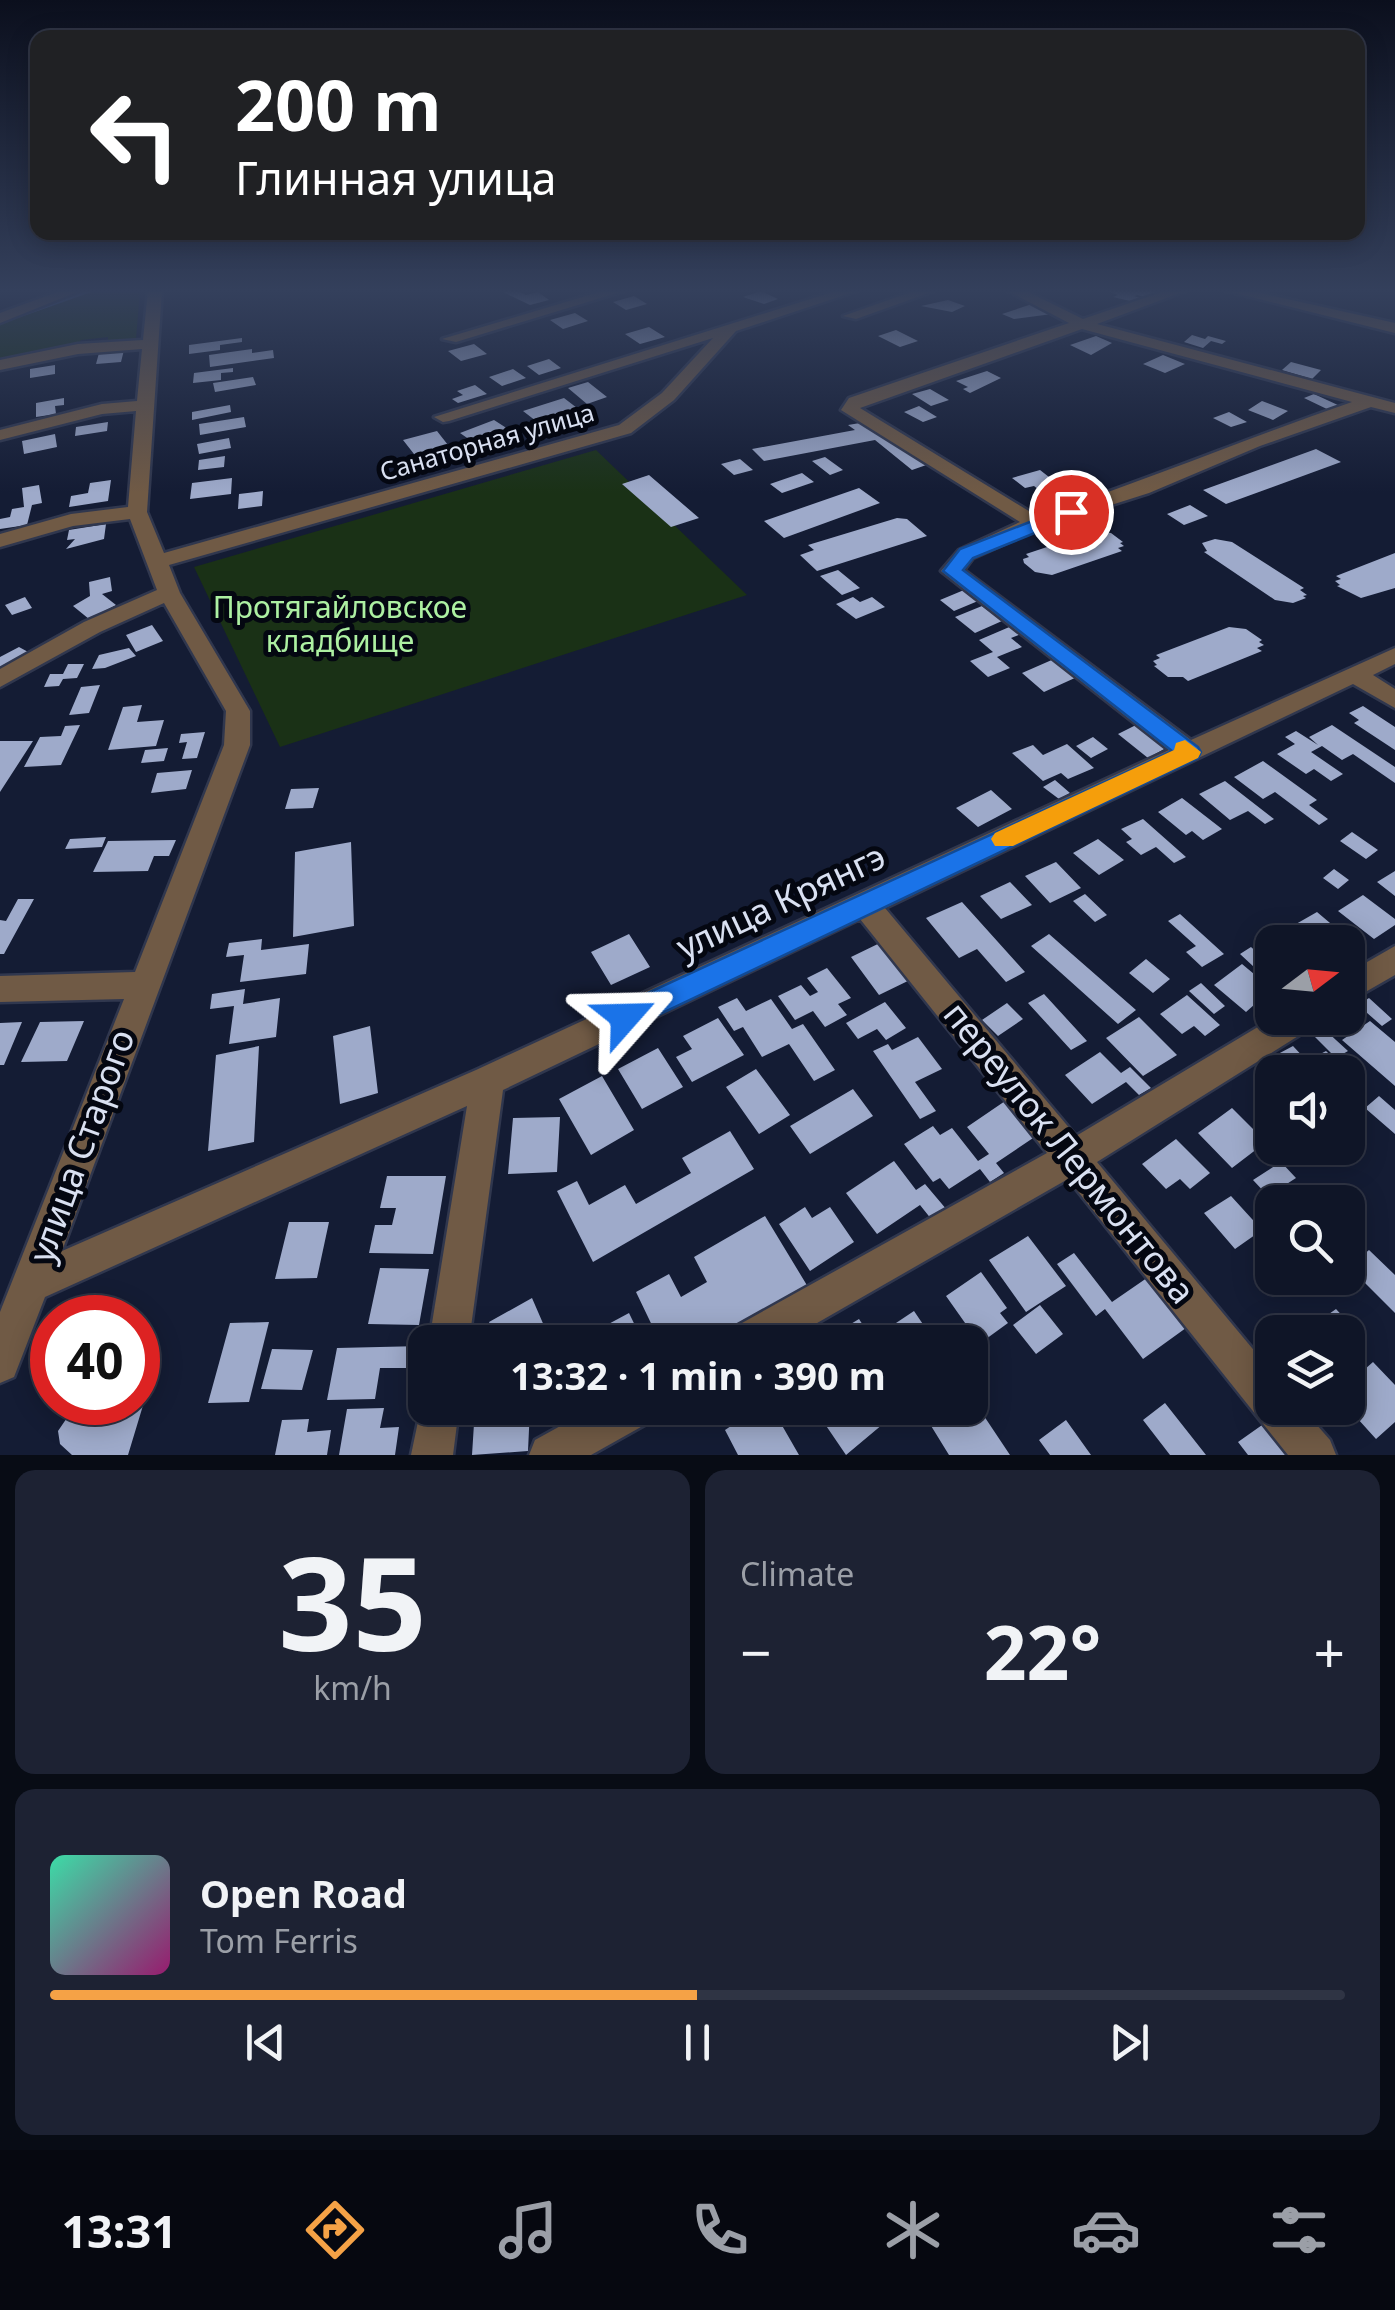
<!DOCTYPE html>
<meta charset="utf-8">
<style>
:root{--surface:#0f1527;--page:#1d2233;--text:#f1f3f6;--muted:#9b9fa7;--line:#2f3444;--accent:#f5a246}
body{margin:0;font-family:"Noto Sans",sans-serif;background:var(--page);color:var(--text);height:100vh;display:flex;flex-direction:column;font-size:38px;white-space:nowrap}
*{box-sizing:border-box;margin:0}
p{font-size:32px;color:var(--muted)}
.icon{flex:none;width:55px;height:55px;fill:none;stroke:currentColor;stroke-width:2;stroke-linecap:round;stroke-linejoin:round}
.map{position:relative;height:1455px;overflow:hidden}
.sheet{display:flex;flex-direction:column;gap:15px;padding:15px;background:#080c15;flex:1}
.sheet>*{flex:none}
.hud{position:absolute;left:30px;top:30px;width:1335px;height:210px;border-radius:20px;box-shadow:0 5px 25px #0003,0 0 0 2px var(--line);background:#202124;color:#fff;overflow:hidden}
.needle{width:65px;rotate:74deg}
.tools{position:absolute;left:1255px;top:925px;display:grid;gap:20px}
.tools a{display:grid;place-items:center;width:110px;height:110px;border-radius:20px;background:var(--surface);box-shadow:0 5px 25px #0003,0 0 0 2px var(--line);font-size:50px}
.speed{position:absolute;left:30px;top:1295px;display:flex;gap:20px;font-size:50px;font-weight:700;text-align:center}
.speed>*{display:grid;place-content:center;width:130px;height:130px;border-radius:50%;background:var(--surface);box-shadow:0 5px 25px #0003,0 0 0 2px var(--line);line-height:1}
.speed .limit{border:15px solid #d22;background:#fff;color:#111}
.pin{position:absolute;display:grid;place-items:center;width:85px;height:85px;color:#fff;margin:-42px;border:5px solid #fff;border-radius:50%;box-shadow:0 2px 10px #0007}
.me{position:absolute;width:110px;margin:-55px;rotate:65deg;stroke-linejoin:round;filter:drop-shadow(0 0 8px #0008)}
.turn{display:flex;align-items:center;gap:35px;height:210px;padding:0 40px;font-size:45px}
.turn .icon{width:130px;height:130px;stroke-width:2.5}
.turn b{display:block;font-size:70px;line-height:85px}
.big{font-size:75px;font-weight:700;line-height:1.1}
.sheet .card{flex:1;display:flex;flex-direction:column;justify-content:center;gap:15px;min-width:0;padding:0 35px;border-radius:20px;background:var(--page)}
.sheet .dial{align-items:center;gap:0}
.dial b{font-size:130px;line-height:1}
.song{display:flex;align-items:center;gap:30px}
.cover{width:120px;height:120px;border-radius:15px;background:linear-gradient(135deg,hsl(160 70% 55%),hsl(320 70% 35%))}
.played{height:10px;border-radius:5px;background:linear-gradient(90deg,var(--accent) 50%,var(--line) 50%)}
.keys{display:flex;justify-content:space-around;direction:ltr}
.heat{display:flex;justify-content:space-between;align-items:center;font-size:55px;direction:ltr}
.sheet .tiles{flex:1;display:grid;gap:15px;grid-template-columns:1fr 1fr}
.card:last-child{grid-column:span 2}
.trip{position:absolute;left:408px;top:1325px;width:580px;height:100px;border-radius:20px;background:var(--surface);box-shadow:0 5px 25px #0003,0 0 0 2px var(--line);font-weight:700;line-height:100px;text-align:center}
.tab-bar{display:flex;height:160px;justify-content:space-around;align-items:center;background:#060810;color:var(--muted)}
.tab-bar .icon{width:70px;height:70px}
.tab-bar .selected{color:var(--accent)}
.tab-bar b{font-size:45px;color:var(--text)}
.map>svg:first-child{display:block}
.green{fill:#1a3116}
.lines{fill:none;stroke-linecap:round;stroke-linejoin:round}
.stream{stroke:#425f95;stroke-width:4}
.building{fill:#9eaaca}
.minor-casing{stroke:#30374e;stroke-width:5}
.minor{fill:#705a45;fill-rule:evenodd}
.route{fill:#1a73e8;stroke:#114b97;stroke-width:2.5}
.slow{fill:#f59e0b}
.labels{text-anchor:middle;stroke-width:10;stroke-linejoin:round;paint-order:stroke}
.far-street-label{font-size:25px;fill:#d9e0f1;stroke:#040711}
.park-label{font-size:30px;fill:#adf0a2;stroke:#040711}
.near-street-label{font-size:35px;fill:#d9e0f1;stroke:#040711}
</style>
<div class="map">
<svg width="1395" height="1455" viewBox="0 0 1395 1455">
<rect width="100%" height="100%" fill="#141c34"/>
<path class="green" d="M96 290H140L136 339 108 343V337L81 340 77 346 0 362V324Z
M596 450 747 595 280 747 194 567Z"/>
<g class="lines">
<path class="stream" d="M0 322 91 290"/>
</g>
<path class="building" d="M515 290 526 295 538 292 549 300 530 305 503 292Z
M1105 290H1149L1157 292 1144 297 1138 295 1134 296 1140 298 1130 301 1113 297 1118 295Z
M761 291 778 299 764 304 743 297Z
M634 296 647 304 626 310 613 302Z
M948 300 965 306 952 312 921 306Z
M1032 304 1052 314 1014 319 1002 314Z
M575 313 588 321 563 329 550 320Z
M649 327 665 337 640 344 625 334Z
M896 330 918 341 900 347 878 336Z
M1192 335 1205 339 1208 336 1226 341 1222 344 1211 341 1203 348 1184 342Z
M1096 336 1112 343 1091 355 1070 345Z
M242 338V342L220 345V350L189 354V345Z
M474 344 487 354 461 361 448 351Z
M252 349V353L273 350 274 358 210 367 209 355Z
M124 350 121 362 96 364 99 353Z
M1163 355 1185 364 1165 373 1143 364Z
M549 359 561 368 539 375 527 366Z
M1291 362 1321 370 1312 379 1282 370Z
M55 365V374L30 378V369Z
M233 368V372L221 373V380L193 383 194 373Z
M513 369 526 378 502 386 489 377Z
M987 371 1001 378 970 393 963 389 968 387 956 381Z
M253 377 256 385 215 392 213 383Z
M588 382 607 397 587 404 568 388Z
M475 385 487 394 458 403 452 399 463 395 457 391Z
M930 389 949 400 931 406 912 394Z
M1314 394 1340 406 1329 410 1304 398Z
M64 398V405L55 406 56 414 36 417V403Z
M564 398 577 408 536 421 523 411Z
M1262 401 1288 411 1273 420 1248 410Z
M230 405 231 412 192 420V412Z
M919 406 937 417 923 422 904 412Z
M1229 412 1247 422 1231 427 1213 418Z
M244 417 246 427 200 435 199 424Z
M494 420 508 429 473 442 460 433Z
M547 421 558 429 532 438 521 429Z
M108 422 107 431 75 436 76 427Z
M866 422 932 463 912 470 875 440 764 461 752 449 855 430 848 425Z
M437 431 448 445 414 454 403 440Z
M55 434 57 447 24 454 22 441Z
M229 438 231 448 199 454 197 444Z
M1316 449 1341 462 1226 504 1203 490Z
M225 456 224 467 198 470 199 460Z
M825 457 843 470 830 475 812 461Z
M740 459 753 470 734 475 721 464Z
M1040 470 1058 484 1039 490 1034 486 1025 488 1012 478Z
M802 473 814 482 782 493 770 484Z
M649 475 699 518 671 527 622 484Z
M232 478 231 494 190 499 192 483Z
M111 480 108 501 69 507 71 496 88 493 90 483Z
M39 485 42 503 32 505 27 525 0 529V519L10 517 12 509 24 507 22 488Z
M859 488 880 503 784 538 764 521Z
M263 491 262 506 238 509 239 494Z
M1190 505 1208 516 1184 525 1167 514Z
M897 518 907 519 927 536 817 571 800 555 814 550 808 545Z
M106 524 104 539 66 549 75 539 67 540 69 530Z
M1095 531 1111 533 1123 542 1120 543 1124 546 1118 548 1122 551 1052 575 1035 572 1024 563 1023 559 1029 557 1026 554Z
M1215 539 1232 542 1304 588 1300 590 1307 595 1303 596 1306 598 1293 603 1275 600 1204 552 1207 551 1202 543Z
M1395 553V588L1361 598 1337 586 1340 585 1335 581 1341 579 1336 576Z
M838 570 860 588 842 595 820 576Z
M110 577 112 591 102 594 116 605 89 619 73 606 90 596 89 582Z
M964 590 978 601 954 611 940 600Z
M25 597 32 608 12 615 5 605Z
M853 597 860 602 872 597 885 607 856 619 836 604Z
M982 606 1002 621 975 633 955 617Z
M152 625 163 641 136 652 126 635Z
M1014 625 1024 633 1011 638 1022 647 997 657 1010 668 988 677 970 661 993 652 979 640Z
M1229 627 1246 629 1262 640 1259 642 1264 645 1257 648 1262 651 1188 681 1183 677H1168L1154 666 1157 665 1153 661 1160 658 1156 655Z
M19 647 30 653 0 670V657Z
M129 648 136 656 105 668 92 669 99 655Z
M1054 659 1077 677 1044 692 1022 673Z
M68 664H84L77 678 63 679 59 686 44 687 50 674H63Z
M100 685 89 713 69 715 81 687Z
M142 705 137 722 164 720 156 746 108 750 123 707Z
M1363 706 1395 727V750L1354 723 1359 720 1349 713Z
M80 725 61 765 24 767 40 737 61 736 65 726Z
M1136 725 1166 748 1148 758 1118 734Z
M1332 725 1395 767V783L1353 754 1342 760 1322 746 1311 752 1343 774 1331 781 1314 769 1306 774 1277 754 1295 744 1285 737 1296 731 1318 745 1309 737Z
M205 732 197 758 182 759 187 742 179 743 181 734Z
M1093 737 1108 749 1091 758 1076 746Z
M0 741H33L0 792Z
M1067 744 1094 768 1068 779 1061 773 1043 781 1012 753 1033 745 1043 755Z
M168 748 164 761 141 763 145 750Z
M1263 761 1317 800 1309 805 1328 819 1319 825 1275 792 1263 799 1234 777Z
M192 770 186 789 151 793 157 773Z
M1055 780 1070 793 1059 799 1043 787Z
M1225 781 1274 819 1265 824 1248 811 1230 820 1199 794Z
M319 788 313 808 285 809 291 789Z
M991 790 1012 809 978 827 956 808Z
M1182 798 1222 829 1203 840 1192 831 1186 835 1158 812Z
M1143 819 1186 857 1174 863 1156 847 1141 855 1126 842 1132 839 1121 829Z
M1352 832 1378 850 1366 859 1340 841Z
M106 837 102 847 65 849 70 839Z
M1098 839 1124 860 1099 875 1073 853Z
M176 840 169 856H154L148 871 93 872 108 841Z
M351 842 354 926 293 937 295 852Z
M1056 862 1081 888 1050 903 1025 876Z
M1334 869 1349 880 1338 889 1323 878Z
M1395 871V896L1377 882Z
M1010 882 1032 905 1001 919 980 896Z
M1085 894 1107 915 1095 922 1073 901Z
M1363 895 1395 919V925L1374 939 1338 911Z
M18 899H34L4 954H0V920L6 921Z
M962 902 1025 972 1006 982 977 949 959 958 926 918Z
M1317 912 1349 939 1360 948 1348 956V942H1305L1289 928Z
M1180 914 1224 954 1202 967 1186 952 1196 946 1168 921Z
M629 934 650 967 611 985 591 952Z
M1049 934 1136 1010 1118 1024 1031 946Z
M1275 935 1284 942H1272V971L1262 962 1254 967 1240 954 1251 947 1262 957 1271 951 1263 943Z
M262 939 261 950 309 944 306 974 240 982 244 955 226 957 229 943Z
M884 941 914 978 879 995 851 957Z
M1146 959 1170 979 1153 993 1129 973Z
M1242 964 1272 989 1246 1012 1214 985Z
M827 968 851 998 838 1004 847 1015 825 1027 813 1011 795 1020 778 996 801 985 810 996 818 992 807 978Z
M1201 983 1225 1006 1214 1014 1189 991Z
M245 989 243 1004 280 998 276 1037 229 1044 234 1006 210 1009 212 994Z
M1044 994 1087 1041 1071 1050 1028 1003Z
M1187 995 1220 1025 1205 1036 1194 1026 1182 1034 1160 1014Z
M737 998 746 1011 771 999 792 1029 803 1024 835 1070 814 1081 789 1044 762 1057 743 1027 734 1031 718 1007Z
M1369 998 1392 1019 1382 1026 1358 1005Z
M885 1002 906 1028 886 1040 877 1029 858 1039 846 1023Z
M1007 1003 1023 1019 998 1036 982 1020Z
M1139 1017 1177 1055 1143 1076 1106 1038Z
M718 1018 744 1055 692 1082 676 1057 692 1049 683 1036Z
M84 1021 67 1061 21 1062 40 1022Z
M1370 1021 1395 1042V1086L1342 1040Z
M22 1022 4 1065H0V1023Z
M370 1026 378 1093 340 1104 333 1036Z
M1324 1029 1348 1051 1336 1058 1313 1035Z
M918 1037 942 1069 915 1082 936 1111 920 1119 873 1051 888 1044 892 1050Z
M259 1046 254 1142 208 1151 216 1055Z
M1293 1046 1307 1061 1326 1051 1355 1079 1348 1083V1072H1296L1278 1054Z
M658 1048 683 1087 642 1109 618 1069Z
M1100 1052 1121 1073 1130 1067 1151 1088 1139 1095 1126 1082 1092 1104 1065 1075Z
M756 1069 790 1115 759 1134 726 1087Z
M602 1076 634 1130 591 1155 559 1099Z
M1272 1084V1116L1253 1096Z
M853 1089 873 1116 810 1154 790 1126Z
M1379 1096 1395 1110V1134L1365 1108Z
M1011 1097 1042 1132 996 1163 1004 1173 990 1182 980 1169 949 1189 940 1178 933 1182 904 1144 933 1126 940 1135 952 1128 978 1161 989 1154 967 1127Z
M1232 1108 1266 1142 1232 1168 1198 1133Z
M560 1117 557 1172 508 1174 513 1118Z
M730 1131 754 1169 593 1262 557 1191 577 1181 589 1205 625 1185 636 1204 691 1173 682 1158Z
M1176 1139 1210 1173 1190 1189 1180 1179 1166 1189 1142 1164Z
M894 1161 916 1190 925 1184 947 1210 932 1220 920 1205 877 1234 846 1193Z
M1281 1162 1296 1178 1268 1196 1253 1180Z
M387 1176H446L433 1254 369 1253 375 1225H392L396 1208H380Z
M1231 1196 1262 1230 1235 1249 1204 1213Z
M805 1207 812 1218 830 1207 854 1242 810 1271 779 1224Z
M765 1216 808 1287 715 1342H660L636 1292 669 1274 681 1297 707 1282 694 1257Z
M289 1222H329L317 1278 275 1279Z
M1028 1236 1066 1286 1026 1312 989 1260Z
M1369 1250 1395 1275V1313L1349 1267Z
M1074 1253 1112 1302 1157 1271 1197 1320 1143 1359 1105 1309 1096 1316 1057 1264Z
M380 1268 429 1269 419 1325 368 1324Z
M981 1272 1007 1308 1000 1313 1008 1323 986 1339 977 1326 970 1330 946 1296Z
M532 1298 545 1328 520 1342H497L489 1322Z
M1040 1305 1063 1334 1036 1354 1013 1325Z
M1336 1309 1360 1335 1348 1344V1332H1313L1309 1328Z
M914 1311 935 1342H842L836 1333 859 1319 872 1339Z
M629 1313 643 1342H575Z
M269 1322 249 1402 208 1403 230 1323Z
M422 1346 419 1368H380L375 1399 327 1400 337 1348Z
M272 1349 313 1350 302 1390 261 1389Z
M1373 1362 1395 1385V1422L1376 1439 1348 1408V1384Z
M138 1379H151L128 1455H72L60 1444 58 1431 73 1409 87 1402H138Z
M970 1395 1010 1455H949L925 1416 931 1408H970Z
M1165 1403 1206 1455H1170L1143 1420Z
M384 1408 380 1428 399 1427 395 1455H339L347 1409Z
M475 1408H530L528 1451 472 1455Z
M758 1408H772L799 1455H738L725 1430Z
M814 1408H872L883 1424 846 1455Z
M1275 1416 1305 1455H1248L1238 1442Z
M309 1419 307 1432 331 1430 327 1455H275L282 1420Z
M1066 1420 1091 1455H1050L1039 1440Z"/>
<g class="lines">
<g class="minor-casing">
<path id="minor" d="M63 290H82L0 323V313Z
M148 290H162L147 512 164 553 619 425 662 393 713 338 449 421 443 422 434 417 839 290H860L736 331 674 400 631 433 169 565 180 593 250 711V745L62 1251 476 1070 1169 750 941 571 959 550 1020 522 841 410 849 398 1069 323 1006 290H1024L1083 319 1168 290H1188L1097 324 1395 403V413L1371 407 1260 446 1149 493 1042 527 973 558 964 570 1191 740 1395 648V664L1373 675 1395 689V708L1353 684 885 908 1076 1136 1273 1018H1316L1311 1028 1097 1162 1272 1372V1408H1302L1330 1440 1336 1455H1288L1068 1179 784 1342H727L733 1328 1047 1153 860 919 503 1090 469 1342H429L467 1106 45 1297 14 1377 0 1383V1312L124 999 0 1002V976L135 972 224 745 226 711 164 603 100 632 0 687V669L84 622 157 590 130 519 73 526 0 547V534L71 514 128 507 136 411 102 414 0 440V430L102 404 137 401 142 349 78 354 0 370V360L78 344 143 340ZM1082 329 1352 402C1247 438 1144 482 1037 516L860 408Z
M606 290H627L456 342 442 339Z
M917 290H937L856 319 843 316Z
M1223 290H1247L1395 323V333Z
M1395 946V975L1348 1002V973Z
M424 1393 425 1408H459L453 1455H411Z
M593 1408H654L648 1423 591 1455H529L535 1440Z"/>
</g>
<use href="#minor" class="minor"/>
</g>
<linearGradient id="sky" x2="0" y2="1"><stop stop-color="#0b0f1d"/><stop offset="0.59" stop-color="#34405c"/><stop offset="1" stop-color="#34405c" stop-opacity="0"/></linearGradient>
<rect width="1395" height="493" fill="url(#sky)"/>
<path class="route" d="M1071 506 1077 508V516L973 558 963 570 1198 747 1201 752 1198 758 635 1026 625 1029 615 1026 611 1017 615 1008 1172 751 943 571 960 549Z"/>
<path class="slow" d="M1185 740 1201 752 1198 758 1013 846H995L991 839 995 833 1174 750 1176 743Z"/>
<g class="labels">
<g class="far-street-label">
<text transform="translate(487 442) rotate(-16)" y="9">Санаторная улица</text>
</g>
<g class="park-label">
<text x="340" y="618">Протягайловское<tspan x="340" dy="34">кладбище</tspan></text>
</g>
<g class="near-street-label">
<text transform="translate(781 902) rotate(-25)" y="12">улица Крянгэ</text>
<text transform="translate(82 1146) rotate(-70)" y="12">улица Старого</text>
<text transform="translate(1069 1153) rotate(51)" y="12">переулок Лермонтова</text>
</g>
</g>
</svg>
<div class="tools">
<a><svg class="needle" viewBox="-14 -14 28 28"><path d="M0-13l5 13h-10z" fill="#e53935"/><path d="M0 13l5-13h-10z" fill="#9b9fa7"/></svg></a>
<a><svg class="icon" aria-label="sound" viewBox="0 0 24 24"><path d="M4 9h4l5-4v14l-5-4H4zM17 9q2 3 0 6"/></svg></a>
<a><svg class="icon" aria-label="search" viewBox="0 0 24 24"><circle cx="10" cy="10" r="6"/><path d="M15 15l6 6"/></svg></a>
<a><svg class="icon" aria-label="layers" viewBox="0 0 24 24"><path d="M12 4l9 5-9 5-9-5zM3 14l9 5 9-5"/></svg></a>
</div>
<div class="speed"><div class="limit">40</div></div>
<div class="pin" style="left:1071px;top:512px;background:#d93025"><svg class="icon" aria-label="arrive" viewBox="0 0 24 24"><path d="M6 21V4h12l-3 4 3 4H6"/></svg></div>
<svg class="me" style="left:625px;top:1017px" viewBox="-20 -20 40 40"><path d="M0-17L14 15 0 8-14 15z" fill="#1a73e8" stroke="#fff" stroke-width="4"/></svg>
<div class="trip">13:32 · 1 min · 390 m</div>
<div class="hud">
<div class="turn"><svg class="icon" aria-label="left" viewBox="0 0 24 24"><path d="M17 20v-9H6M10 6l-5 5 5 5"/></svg><div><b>200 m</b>Глинная улица</div></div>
</div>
</div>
<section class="sheet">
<div class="tiles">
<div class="card dial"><b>35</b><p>km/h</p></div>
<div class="card"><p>Climate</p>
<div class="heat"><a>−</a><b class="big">22°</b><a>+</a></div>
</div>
<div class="card">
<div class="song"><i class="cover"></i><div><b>Open Road</b><p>Tom Ferris</p></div></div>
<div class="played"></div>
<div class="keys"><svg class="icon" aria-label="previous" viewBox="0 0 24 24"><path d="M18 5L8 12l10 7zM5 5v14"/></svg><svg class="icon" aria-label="pause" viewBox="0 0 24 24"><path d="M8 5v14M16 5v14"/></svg><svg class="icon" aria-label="next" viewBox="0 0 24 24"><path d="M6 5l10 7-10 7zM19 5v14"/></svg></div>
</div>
</div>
</section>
<nav class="tab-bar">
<b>13:31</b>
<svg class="icon selected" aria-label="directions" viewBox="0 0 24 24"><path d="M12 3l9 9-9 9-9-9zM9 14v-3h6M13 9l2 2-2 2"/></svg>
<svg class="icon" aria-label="music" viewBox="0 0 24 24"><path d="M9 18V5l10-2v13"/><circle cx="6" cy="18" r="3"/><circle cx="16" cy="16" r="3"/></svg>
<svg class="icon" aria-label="phone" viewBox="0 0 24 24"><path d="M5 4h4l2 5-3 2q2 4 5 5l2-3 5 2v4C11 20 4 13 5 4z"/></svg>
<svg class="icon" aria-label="climate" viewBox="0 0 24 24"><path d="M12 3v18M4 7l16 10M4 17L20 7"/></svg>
<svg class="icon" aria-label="car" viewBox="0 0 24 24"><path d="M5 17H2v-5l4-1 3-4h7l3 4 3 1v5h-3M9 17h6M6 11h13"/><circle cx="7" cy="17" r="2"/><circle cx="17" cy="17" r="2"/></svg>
<svg class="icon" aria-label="filters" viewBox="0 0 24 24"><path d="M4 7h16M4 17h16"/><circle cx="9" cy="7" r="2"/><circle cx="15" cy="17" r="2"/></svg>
</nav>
